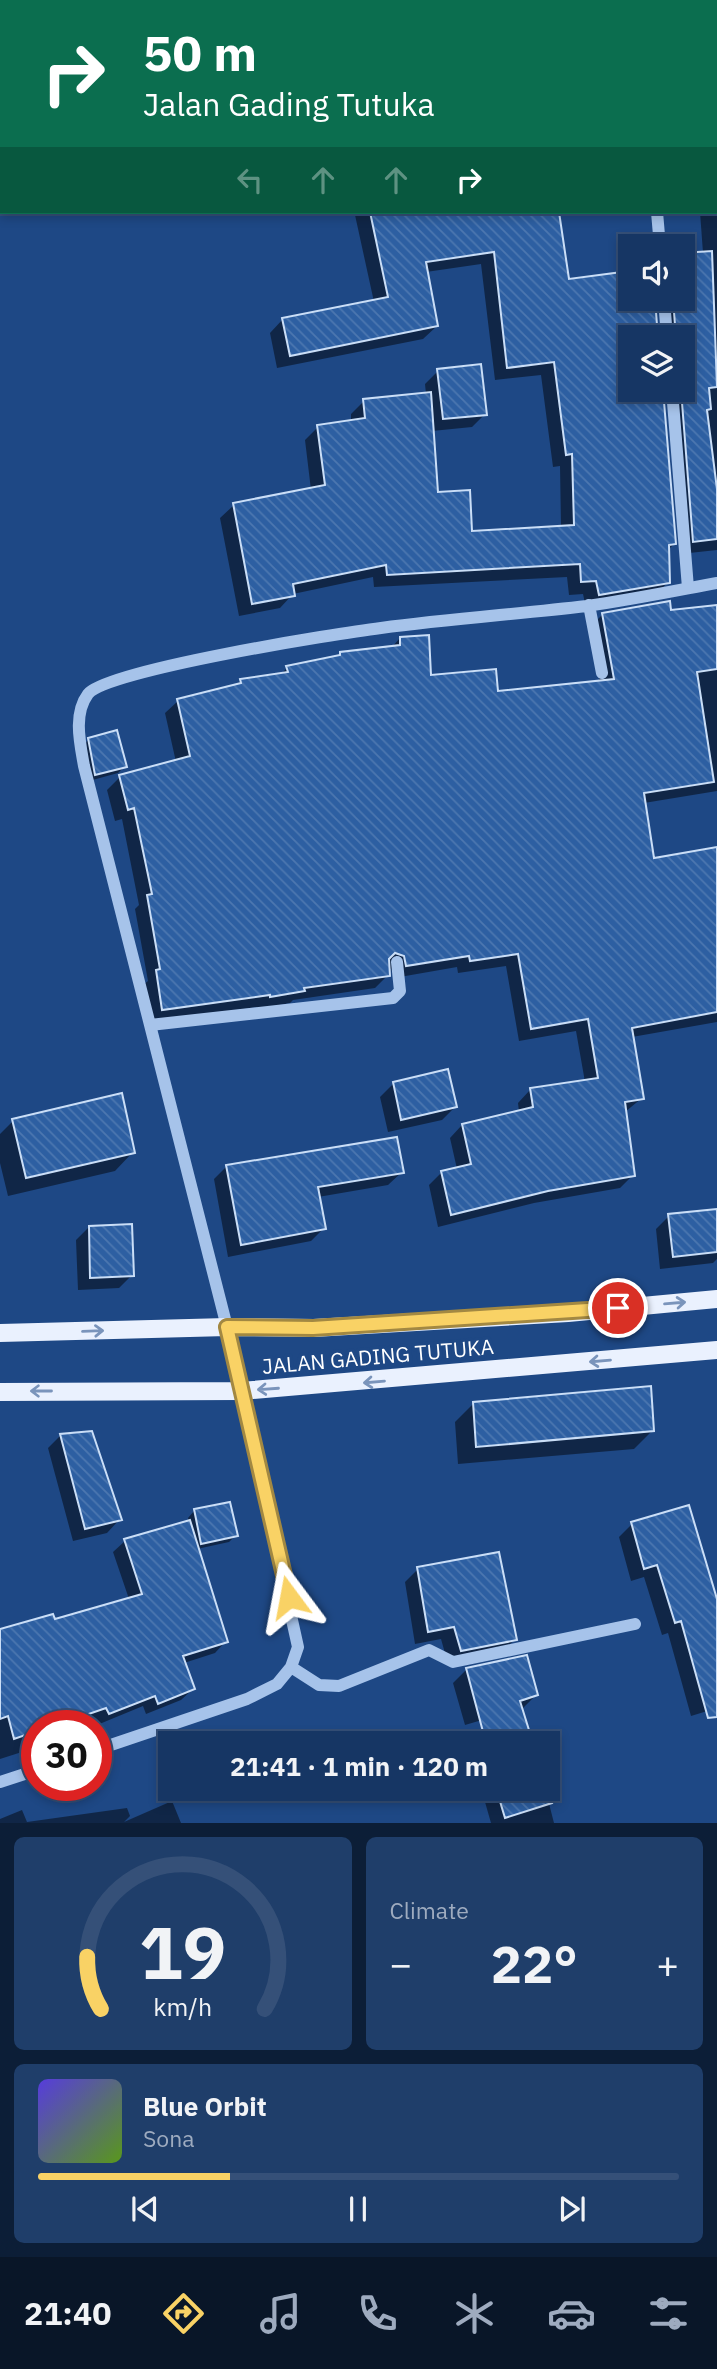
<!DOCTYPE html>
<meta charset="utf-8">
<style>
:root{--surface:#163664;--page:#1f3e6a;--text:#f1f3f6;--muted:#9eabbf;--line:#355078;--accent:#f9d265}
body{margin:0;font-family:"IBM Plex Sans",sans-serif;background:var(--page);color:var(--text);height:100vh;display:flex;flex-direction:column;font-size:26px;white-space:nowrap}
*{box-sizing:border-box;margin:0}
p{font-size:23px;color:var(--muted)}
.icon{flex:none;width:38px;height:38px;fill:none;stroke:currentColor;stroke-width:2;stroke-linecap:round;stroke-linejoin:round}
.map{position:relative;height:1823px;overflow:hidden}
.sheet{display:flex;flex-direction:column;gap:14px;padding:14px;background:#0c1e37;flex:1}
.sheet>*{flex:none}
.top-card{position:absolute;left:0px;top:0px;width:718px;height:214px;box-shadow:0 4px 10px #0003,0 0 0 2px var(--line);background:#0b6e4f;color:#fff;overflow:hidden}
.buttons{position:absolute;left:618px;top:234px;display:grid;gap:14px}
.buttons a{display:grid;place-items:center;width:77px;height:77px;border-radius:0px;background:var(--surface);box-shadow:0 4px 10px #0003,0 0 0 2px var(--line);font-size:35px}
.speed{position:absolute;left:21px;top:1710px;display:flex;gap:14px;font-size:35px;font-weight:700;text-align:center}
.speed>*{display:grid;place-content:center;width:91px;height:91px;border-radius:50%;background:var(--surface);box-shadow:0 4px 10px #0003,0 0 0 2px var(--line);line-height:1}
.speed .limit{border:10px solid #d22;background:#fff;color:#111}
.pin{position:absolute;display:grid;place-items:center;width:60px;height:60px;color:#fff;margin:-30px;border:4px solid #fff;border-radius:50%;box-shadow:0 2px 7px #0007}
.me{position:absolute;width:77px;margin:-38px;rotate:347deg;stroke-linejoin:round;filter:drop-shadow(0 0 5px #0008)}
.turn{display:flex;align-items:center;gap:24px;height:147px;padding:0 28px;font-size:32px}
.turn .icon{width:91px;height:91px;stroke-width:2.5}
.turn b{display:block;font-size:49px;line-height:60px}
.lanes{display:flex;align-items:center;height:66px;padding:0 28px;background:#0003;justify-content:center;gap:35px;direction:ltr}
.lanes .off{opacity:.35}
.big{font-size:52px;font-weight:700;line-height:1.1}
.sheet .widget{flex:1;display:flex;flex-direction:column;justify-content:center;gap:10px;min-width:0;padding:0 24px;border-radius:10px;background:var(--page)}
.sheet .dial{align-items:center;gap:0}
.dial svg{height:182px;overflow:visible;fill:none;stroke:var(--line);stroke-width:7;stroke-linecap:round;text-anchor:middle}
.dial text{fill:var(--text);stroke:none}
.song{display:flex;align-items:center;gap:21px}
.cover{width:84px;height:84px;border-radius:10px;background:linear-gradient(135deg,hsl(250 70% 55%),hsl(90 70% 35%))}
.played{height:7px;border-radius:4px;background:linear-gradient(90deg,var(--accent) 30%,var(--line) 30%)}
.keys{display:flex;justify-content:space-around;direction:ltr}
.heat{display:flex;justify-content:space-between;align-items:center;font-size:38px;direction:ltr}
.sheet .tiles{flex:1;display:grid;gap:14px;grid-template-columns:1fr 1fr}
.widget:last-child{grid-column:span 2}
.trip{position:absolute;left:158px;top:1731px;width:402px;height:70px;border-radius:0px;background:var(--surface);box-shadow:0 4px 10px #0003,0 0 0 2px var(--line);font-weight:700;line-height:70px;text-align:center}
.menu{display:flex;height:112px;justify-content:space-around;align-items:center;background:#091628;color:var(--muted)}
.menu .icon{width:49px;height:49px}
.menu .selected{color:var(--accent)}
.menu b{font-size:32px;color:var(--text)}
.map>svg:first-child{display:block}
.shadow{fill:#0007;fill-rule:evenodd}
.building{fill:url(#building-back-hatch);stroke:#cadef7;stroke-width:2}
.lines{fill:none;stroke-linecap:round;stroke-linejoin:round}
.minor{stroke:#a6c3ea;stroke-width:12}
.major{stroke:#eaf1fe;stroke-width:18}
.oneway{stroke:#7a94bb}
.route-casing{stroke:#a28842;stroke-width:18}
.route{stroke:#f9d265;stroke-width:12}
.labels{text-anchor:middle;stroke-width:7;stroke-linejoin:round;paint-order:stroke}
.street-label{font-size:21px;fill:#fff;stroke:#1e4885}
</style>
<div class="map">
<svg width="717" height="1823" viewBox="0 0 717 1823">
<defs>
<pattern id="building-back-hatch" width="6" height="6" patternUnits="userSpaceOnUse" patternTransform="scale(1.75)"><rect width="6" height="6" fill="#2d5fa2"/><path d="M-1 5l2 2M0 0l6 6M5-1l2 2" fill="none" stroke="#4c77b0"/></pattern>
</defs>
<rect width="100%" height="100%" fill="#1e4885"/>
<path class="shadow" d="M376 0H617V2H377Z
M682 0H717V550L680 554 668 403 662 393 674 544 668 550V582L655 596 586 608 583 594 569 595 567 577 374 587 373 577 293 594 280 608 239 616 220 518 234 505 311 490 305 440 318 427 351 422V414L364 401 426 394 425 384 438 371 485 414 472 427 432 431 436 494 470 533 561 527 560 466 553 467 541 375 495 380 481 264 426 272 437 326 423 339 277 368 270 333 283 319 374 302 355 215 358 212H557L567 281 630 273V299H682L703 253 700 212H716V2ZM654 302 660 312 662 338H682V390H630V338Z
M2 157V209L0 210V158Z
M717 607V791L644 803 652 860 717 849V1022L632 1037 642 1098 625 1112 633 1175 620 1188 534 1203 438 1227 429 1185 442 1172 457 1169 450 1138 462 1125 519 1112 518 1103 530 1090 585 1082 576 1031 519 1041 506 966 458 973 457 967 394 978 391 969 387 967 388 975 375 988 293 1000 290 1003 258 1009 257 1007 150 1022 144 984 148 981 135 909 139 905 122 819 115 821 107 790 120 777 176 762 165 713 178 701 235 687 241 680 280 675 287 668 336 658 341 654 391 648 400 638 429 677 496 693 600 684 590 627 603 614Z
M89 739 125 766 118 773 89 781 83 746Z
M393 1084 455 1107 442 1120 388 1132 380 1097Z
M13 1121 133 1152 115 1171 8 1196 0 1163V1134Z
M227 1166 402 1172 388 1185 318 1197 324 1228 311 1241 228 1257 214 1179Z
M717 1211V1259L713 1263 660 1269 656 1229 669 1216Z
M89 1227 132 1275 119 1288 78 1290 76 1240Z
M474 1403 652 1431 634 1449 458 1464 455 1422Z
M61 1435 120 1519 107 1533 73 1541 48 1448Z
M194 1511 236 1535 229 1542 197 1549 226 1641 215 1653 184 1663 193 1689 181 1700 146 1714 143 1706 97 1725 95 1718 73 1726H37L36 1740 25 1751 0 1759V1631L53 1621 129 1599 113 1552 125 1541 189 1522 188 1518Z
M632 1524 717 1607V1708L691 1716 668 1633 662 1635 644 1577 631 1581 619 1537Z
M418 1569 515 1639 502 1652 448 1664 441 1639 415 1644 405 1582Z
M526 1657 536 1695 523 1708 465 1725 453 1683 466 1670Z
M481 1788H545L554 1823H491Z
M172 1801 181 1823H0V1819L22 1810 27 1822 127 1808 130 1816 124 1822Z"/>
<path class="building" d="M370 212H559L569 279 630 271V299H655L658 338H630V390H663L676 544 669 545 670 583 599 595 596 581 581 582 580 564 387 575 386 565 293 584 295 596 252 604 233 503 325 485 317 425 365 418 363 399 431 392 438 492 470 490 472 531 574 525 572 454 566 455 554 362 507 368 494 252 426 262 438 326 290 356 282 318 388 297Z
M712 251 717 387 709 388 711 409 707 410 717 489V539L693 542 681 390 682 338H676L673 299H682V253Z
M481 364 487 415 443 419 437 369Z
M670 601 671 610 717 605V669L697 672 714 782 644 793 654 858 717 847V1012L632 1028 644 1099 625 1102 635 1176 548 1191 451 1215 441 1171 471 1164 462 1124 533 1107 530 1088 598 1078 588 1019 531 1029 518 954 470 961 469 956 406 966 404 956 395 953 389 959 390 976 304 988 305 991 270 997V995L162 1010 156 970 160 969 147 895 152 894 134 808 128 810 119 775 190 756 177 699 241 683 240 679 288 672 286 666 340 655V652L400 645V637L429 635 431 675 496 669 498 691 614 679 602 613Z
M117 730 127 767 95 775 88 738Z
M448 1069 457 1107 401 1120 393 1082Z
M122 1093 135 1153 26 1178 12 1119Z
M397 1137 404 1173 318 1187 326 1229 241 1245 226 1165Z
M717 1209V1252L673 1257 668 1214Z
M132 1224 134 1276 90 1278 89 1226Z
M651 1386 654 1431 476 1447 473 1402Z
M92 1431 122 1520 85 1529 60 1434Z
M230 1502 238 1536 201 1544 194 1509Z
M689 1505 717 1599V1717L708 1718 681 1621 675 1623 657 1565 644 1569 631 1522Z
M190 1520 228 1642 183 1656 195 1689 158 1704 155 1696 109 1714 106 1708 54 1726H37V1731L14 1739 8 1716 0 1719V1629L53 1614 55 1619 142 1594 124 1539Z
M499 1552 517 1640 461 1651 454 1627 428 1632 417 1567Z
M527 1655 538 1695 520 1701 533 1743H486L466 1668Z
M496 1788H547L552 1803 505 1818Z"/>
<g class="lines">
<path class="minor" d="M657 212 660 247
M664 299 667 338
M672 390 688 588
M589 605 602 673
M150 1025 393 998 400 991 397 962
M291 1667 319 1685 339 1686 429 1650 453 1662 635 1624
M96 1750 247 1699 277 1684 291 1667 298 1647 227 1327 84 766C80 743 73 714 88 694 106 670 340 633 381 628 449 619 518 614 587 606 630 600 674 591 717 583
M0 1782 37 1770"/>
<path class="major" d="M0 1333 227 1327 314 1328 568 1313 717 1299
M0 1392 241 1391 717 1350"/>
</g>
<defs><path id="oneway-shaft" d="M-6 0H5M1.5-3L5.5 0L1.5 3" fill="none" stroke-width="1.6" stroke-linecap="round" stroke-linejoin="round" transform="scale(1.75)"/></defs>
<g class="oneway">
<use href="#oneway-shaft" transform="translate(675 1303) rotate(-5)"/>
<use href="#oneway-shaft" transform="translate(93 1331) rotate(-2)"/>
<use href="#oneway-shaft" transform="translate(600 1361) rotate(175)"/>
<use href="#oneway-shaft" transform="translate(374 1382) rotate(175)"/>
<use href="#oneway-shaft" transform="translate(268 1389) rotate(176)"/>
<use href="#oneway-shaft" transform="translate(41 1391) rotate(180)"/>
</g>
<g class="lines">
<g class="route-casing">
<path id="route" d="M289 1597 227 1327 313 1328 618 1308"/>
</g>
<use href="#route" class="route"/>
</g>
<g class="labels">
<g class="street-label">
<text transform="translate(378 1357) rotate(-5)" y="7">JALAN GADING TUTUKA</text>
</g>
</g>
</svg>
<div class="buttons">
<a><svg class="icon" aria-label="sound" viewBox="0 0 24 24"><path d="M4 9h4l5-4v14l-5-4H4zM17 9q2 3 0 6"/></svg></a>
<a><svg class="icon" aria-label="layers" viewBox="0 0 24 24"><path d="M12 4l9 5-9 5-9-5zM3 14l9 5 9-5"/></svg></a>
</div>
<div class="speed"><div class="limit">30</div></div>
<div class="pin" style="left:618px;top:1308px;background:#d93025"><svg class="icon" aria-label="arrive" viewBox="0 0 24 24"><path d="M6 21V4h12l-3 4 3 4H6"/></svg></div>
<svg class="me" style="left:289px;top:1597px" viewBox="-20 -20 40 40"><path d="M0-17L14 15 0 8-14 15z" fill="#f9d265" stroke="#fff" stroke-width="4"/></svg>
<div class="trip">21:41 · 1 min · 120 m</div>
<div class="top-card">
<div class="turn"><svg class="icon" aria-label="right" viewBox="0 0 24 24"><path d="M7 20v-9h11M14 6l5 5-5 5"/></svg><div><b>50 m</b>Jalan Gading Tutuka</div></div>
<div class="lanes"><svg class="icon off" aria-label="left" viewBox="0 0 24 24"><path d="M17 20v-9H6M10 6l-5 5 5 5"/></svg><svg class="icon off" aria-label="ahead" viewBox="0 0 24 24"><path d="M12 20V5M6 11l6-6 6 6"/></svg><svg class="icon off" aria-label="ahead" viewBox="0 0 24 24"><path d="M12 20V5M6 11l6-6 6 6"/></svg><svg class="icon" aria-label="right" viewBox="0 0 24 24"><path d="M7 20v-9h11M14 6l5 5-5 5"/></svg></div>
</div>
</div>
<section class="sheet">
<div class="tiles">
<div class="widget dial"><svg viewBox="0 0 100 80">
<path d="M14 69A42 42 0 1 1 86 69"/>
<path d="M14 69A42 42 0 0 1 8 46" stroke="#f9d265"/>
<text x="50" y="56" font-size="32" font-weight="700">19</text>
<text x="50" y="72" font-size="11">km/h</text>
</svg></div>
<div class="widget"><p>Climate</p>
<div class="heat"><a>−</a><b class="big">22°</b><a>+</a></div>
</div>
<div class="widget">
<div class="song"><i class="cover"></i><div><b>Blue Orbit</b><p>Sona</p></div></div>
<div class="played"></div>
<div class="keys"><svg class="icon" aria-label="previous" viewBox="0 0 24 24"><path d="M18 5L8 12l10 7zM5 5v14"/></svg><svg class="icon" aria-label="pause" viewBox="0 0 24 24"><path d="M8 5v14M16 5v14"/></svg><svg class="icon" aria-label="next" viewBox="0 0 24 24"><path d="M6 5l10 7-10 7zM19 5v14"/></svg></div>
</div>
</div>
</section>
<nav class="menu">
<b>21:40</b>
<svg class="icon selected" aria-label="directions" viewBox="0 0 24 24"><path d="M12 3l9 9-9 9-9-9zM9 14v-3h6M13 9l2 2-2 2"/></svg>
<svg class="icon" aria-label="music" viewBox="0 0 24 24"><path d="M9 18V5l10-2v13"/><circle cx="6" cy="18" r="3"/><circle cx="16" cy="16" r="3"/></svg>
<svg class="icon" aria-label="phone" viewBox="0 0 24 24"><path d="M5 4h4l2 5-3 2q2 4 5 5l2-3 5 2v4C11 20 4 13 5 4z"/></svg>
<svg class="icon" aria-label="climate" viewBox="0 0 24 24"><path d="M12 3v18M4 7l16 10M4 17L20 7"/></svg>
<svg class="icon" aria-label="car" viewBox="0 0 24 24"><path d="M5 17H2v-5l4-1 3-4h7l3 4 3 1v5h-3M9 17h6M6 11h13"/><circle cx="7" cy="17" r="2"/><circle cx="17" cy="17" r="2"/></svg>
<svg class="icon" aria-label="filters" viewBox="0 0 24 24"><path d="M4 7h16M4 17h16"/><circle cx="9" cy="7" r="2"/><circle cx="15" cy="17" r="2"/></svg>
</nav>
